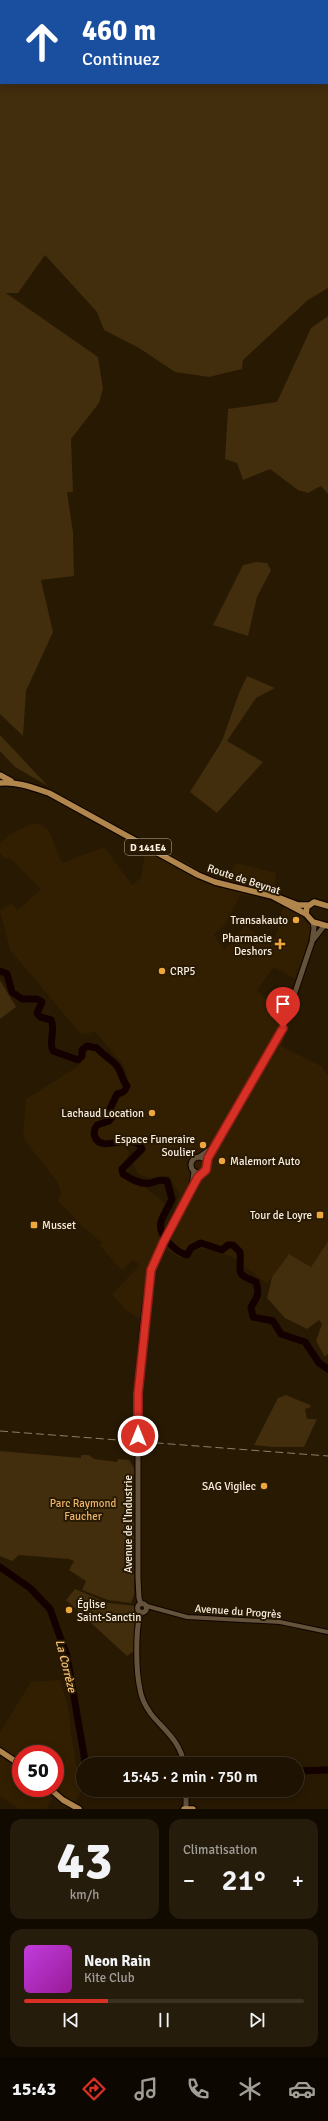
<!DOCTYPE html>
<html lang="fr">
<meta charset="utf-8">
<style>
:root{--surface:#1e1302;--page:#261c0c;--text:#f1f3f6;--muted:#a19e99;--line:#3c3224;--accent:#d93025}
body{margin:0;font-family:Signika,sans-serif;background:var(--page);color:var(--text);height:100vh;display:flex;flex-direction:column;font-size:15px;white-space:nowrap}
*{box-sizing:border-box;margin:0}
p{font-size:13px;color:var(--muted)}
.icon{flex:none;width:22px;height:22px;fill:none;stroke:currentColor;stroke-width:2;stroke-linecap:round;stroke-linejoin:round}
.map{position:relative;height:1809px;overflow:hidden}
.details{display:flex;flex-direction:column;gap:10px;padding:10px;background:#100a01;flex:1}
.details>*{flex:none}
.banner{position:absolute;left:0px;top:0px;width:328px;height:84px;box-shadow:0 2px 10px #0003,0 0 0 1px var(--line);background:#1a4fa0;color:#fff;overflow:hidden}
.speed{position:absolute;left:12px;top:1745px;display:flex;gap:8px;font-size:20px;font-weight:700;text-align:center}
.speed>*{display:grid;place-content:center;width:52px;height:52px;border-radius:50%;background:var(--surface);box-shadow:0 2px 10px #0003,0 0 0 1px var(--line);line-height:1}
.speed .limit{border:6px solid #d22;background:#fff;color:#111}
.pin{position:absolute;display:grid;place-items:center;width:34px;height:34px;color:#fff;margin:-41px -17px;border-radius:50% 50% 50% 0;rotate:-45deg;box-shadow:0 0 4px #0007}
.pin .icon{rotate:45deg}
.me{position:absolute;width:44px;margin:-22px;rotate:0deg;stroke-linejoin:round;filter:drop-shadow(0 0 3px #0008)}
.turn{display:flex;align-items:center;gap:14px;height:84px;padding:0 16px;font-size:18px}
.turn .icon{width:52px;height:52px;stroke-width:2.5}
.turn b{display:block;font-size:28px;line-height:34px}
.big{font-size:30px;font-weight:600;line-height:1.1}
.details .tile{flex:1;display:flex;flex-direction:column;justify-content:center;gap:6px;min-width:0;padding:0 14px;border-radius:12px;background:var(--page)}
.details .dial{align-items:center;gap:0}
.dial b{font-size:52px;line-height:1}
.song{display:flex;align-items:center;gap:12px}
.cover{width:48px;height:48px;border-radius:6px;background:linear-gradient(135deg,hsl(290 70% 55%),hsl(300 70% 35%))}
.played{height:4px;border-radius:2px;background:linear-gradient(90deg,var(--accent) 30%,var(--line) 30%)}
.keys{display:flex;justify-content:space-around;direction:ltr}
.heat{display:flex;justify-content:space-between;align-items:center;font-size:22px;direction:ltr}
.details .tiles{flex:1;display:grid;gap:10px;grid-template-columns:1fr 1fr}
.tile:last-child{grid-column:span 2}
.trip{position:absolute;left:76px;top:1757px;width:228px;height:40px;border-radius:20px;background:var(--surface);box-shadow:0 2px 10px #0003,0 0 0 1px var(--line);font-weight:600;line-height:40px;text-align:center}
.tabs{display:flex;height:64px;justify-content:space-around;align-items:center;background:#0c0801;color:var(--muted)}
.tabs .icon{width:28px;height:28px}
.tabs .selected{color:var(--accent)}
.tabs b{font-size:18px;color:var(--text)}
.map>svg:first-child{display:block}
.built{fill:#321f01;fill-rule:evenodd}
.green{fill:#422d0d;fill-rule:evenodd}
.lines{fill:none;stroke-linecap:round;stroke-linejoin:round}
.stream{stroke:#140000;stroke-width:1}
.river{stroke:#140000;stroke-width:7}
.tertiary-casing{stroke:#100400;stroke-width:6}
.secondary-casing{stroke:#100400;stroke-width:7}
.primary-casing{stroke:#100400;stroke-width:8}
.tertiary{stroke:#64523b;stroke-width:4}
.secondary{stroke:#64523b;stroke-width:5}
.primary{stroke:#b0864d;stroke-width:5.5}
.rail{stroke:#8b7e6c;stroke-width:1;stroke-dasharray:8 4;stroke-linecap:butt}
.secondary-bridge-casing{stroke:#100400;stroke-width:7;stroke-linecap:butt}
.secondary-bridge{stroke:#64523b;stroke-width:5}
.route-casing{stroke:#8d1f18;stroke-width:10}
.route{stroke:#d93025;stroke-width:7}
.poi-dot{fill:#eea73d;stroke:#281903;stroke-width:1.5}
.labels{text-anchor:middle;stroke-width:4;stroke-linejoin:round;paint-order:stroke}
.shield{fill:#281903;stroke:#baae9e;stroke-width:1}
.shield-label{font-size:10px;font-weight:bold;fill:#f9eee0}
.street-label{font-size:11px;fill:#f9eee0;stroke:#281903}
.poi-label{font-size:11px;fill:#f9eee0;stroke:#281903;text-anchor:end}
.park-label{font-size:11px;fill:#ecb46b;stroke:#281903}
.water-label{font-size:12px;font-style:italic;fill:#f9c177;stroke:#281903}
</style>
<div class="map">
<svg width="328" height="1809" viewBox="0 0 328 1809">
<rect width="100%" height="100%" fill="#281903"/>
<path class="built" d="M34 823 42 825 49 831 62 863 104 847 132 885 141 878 147 840 205 873 225 881 236 863 276 873 274 891 268 899 241 894 225 925 214 935 224 950 245 925 270 945 278 930 280 915 285 906 302 915 305 921 311 926 312 929 303 958 295 979 274 967 257 990 291 1022 281 1046 321 1066 328 1075V1241L311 1267 289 1254 267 1284 233 1257 202 1248 180 1258 164 1248 179 1194 169 1176 149 1178 138 1174 133 1164 144 1151 140 1143 132 1139 104 1142 97 1134 99 1126 111 1122 115 1117 113 1110 115 1102 119 1096 124 1095 127 1092 129 1085 127 1075 122 1063 94 1031 88 1034 80 1033 10 950 0 911 12 903 17 911 41 889 10 858 5 859 0 853V844L10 834Z
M88 1048 96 1050 103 1059 115 1067 121 1082 125 1087 122 1091 115 1093 107 1109 109 1117 95 1123 92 1130 93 1136 96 1141 103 1145 120 1143 130 1153 119 1171 123 1176 144 1186 165 1204 161 1239 146 1272 141 1320 126 1310 112 1294 140 1265 133 1260 122 1270 117 1265 100 1246 102 1243 82 1226 57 1200 61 1195 58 1183 23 1138 26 1099 77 1067 84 1058Z
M60 1680 68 1706 72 1739 76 1764 83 1781V1790L75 1801 66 1808 53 1798 46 1809H19L0 1796V1732L31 1682ZM21 1754H55V1788H21Z"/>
<path class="green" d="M0 0H328V288L308 300 243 360 242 369 209 377 175 372 139 348 104 330 97 312 45 255 18 293H6L98 357 103 389 99 403 71 439 73 492H67L73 532 74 576 41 580 53 632 26 691 23 736 0 714ZM1 1H327V83H1Z
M328 316V494L321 486 308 493 298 490 270 469 243 480 237 463 225 459 228 409 277 402 311 328Z
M256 562 267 563 271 570 257 597 248 636 213 625 243 565Z
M247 676 275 688 256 698 227 741 263 762 217 813 190 792 222 741 239 693Z
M0 735 48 786 15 767 0 751Z
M0 980 16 1007 0 1019Z
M328 1241V1353L325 1357 316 1341 322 1324 319 1320 307 1329 285 1318 267 1298 272 1277 289 1254 311 1267Z
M286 1395 310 1405 311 1407 305 1409 307 1419H317L304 1447H271L254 1445 278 1398Z
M0 1451 81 1458V1455H89L94 1459 117 1462 118 1459 129 1460 134 1468V1595L131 1603 108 1600 82 1590 86 1581 69 1570 74 1561 69 1559 19 1555 12 1561 0 1556Z
M75 1589 108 1603 135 1606 134 1651 127 1656 66 1600Z"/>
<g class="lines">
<path class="stream" d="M0 0H2
M49 0 50 1"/>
<path class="river" d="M0 971 7 974 12 992 22 999H37L42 1002 37 1013 40 1017 51 1020C56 1031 48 1041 53 1051L78 1060 82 1056V1050L87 1046 97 1048C103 1055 111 1059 117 1066 121 1071 122 1080 127 1086 125 1092 122 1093 117 1094L110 1109 112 1117 109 1121 97 1125C94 1129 93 1132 95 1137 103 1155 133 1129 142 1149L122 1169 123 1174C131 1179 141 1185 151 1183 158 1181 160 1179 167 1181L172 1199C169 1206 163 1215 161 1222 157 1235 176 1252 187 1255L191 1248 201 1243 222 1250 228 1245H233L240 1252C242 1273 233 1273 256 1282 260 1293 257 1298 251 1307L253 1317 273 1321 281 1334 305 1342 319 1363 328 1369
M0 1567 30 1588 50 1609 67 1656 85 1761 87 1764
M297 1771 328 1770"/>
<g class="tertiary-casing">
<path id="tertiary" d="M147 1606 187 1617 280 1622 328 1632"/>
</g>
<g class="secondary-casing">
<path id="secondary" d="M313 940 324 926
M199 1157 212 1148
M191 1165a8 8 0 1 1 16 0a8 8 0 1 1-16 0Z
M207 1163 215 1144 283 1028 312 942 314 928 313 922
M192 1187 194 1171
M138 1436C139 1382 140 1324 151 1271 155 1251 189 1190 201 1173
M138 1452V1578L139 1598 141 1604
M137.5 1608a4.5 4.5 0 1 1 9 0a4.5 4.5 0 1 1-9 0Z
M141 1612C135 1628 136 1672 140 1689 141 1698 146 1707 151 1714 165 1731 180 1741 184 1764
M186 1790V1808"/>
</g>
<g class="primary-casing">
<path id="primary" d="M0 775 11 781
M0 783C16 781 34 788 49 793L198 875 215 882 272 896 306 914
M280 898 298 905H309
M328 906 314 902 307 907 306 914 313 922 328 926
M0 1751 21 1765
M49 1788 63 1800 79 1809
M184 1809H193"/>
</g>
<use href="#tertiary" class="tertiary"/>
<use href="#secondary" class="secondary"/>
<use href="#primary" class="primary"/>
<path class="rail" d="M0 1431 328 1456"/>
<g class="secondary-bridge-casing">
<path id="secondary-bridge" d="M138 1452V1436"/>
</g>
<use href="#secondary-bridge" class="secondary-bridge"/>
</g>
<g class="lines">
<g class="route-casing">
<path id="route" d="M138 1436V1394L151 1270 163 1243 191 1190 198 1177 206 1170 208 1158 216 1144 283 1028"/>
</g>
<use href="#route" class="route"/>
</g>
<g class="poi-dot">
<circle cx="296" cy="920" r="4"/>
<path d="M278 938h4v4h4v4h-4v4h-4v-4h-4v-4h4z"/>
<circle cx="162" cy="971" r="4"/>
<circle cx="152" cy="1113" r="4"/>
<circle cx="203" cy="1145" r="4"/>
<circle cx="222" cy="1161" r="4"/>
<rect x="316" y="1211" width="8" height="8" rx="2"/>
<rect x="30" y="1221" width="8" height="8" rx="2"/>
<circle cx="264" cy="1486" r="4"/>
<circle cx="69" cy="1610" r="4"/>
</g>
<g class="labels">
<rect class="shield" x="125" y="839" width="46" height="16" rx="3"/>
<g class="shield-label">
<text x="148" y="851">D 141E4</text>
</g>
<g class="street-label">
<text transform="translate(244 879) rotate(18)" y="4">Route de Beynat</text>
<text transform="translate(128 1524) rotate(-90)" y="4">Avenue de l'Industrie</text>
<text transform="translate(238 1611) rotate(4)" y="4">Avenue du Progrès</text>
</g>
<g class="poi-label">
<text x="288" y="924">Transakauto</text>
<text x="272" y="942">Pharmacie<tspan x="272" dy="13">Deshors</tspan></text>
<text x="170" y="975" text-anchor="start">CRP5</text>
<text x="144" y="1117">Lachaud Location</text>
<text x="195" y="1143">Espace Funeraire<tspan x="195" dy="13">Soulier</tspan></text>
<text x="230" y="1165" text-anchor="start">Malemort Auto</text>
<text x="312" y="1219">Tour de Loyre</text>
<text x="42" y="1229" text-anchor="start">Musset</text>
<text x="256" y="1490">SAG Vigilec</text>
<text x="77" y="1608" text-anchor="start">Église<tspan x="77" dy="13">Saint-Sanctin</tspan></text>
</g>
<g class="park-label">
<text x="83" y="1507">Parc Raymond<tspan x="83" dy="13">Faucher</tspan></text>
</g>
<g class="water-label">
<text transform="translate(66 1666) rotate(76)" y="4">La Corrèze</text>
</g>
</g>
</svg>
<div class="speed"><div class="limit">50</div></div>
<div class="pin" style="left:283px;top:1028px;background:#d93025"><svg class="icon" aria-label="arrive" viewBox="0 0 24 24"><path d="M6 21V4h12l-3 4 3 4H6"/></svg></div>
<svg class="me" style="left:138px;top:1436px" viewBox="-20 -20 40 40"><circle r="17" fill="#d93025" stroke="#fff" stroke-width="3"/><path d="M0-11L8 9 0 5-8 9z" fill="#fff"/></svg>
<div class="trip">15:45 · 2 min · 750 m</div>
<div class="banner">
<div class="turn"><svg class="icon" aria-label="ahead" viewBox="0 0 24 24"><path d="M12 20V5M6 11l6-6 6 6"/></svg><div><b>460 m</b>Continuez</div></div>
</div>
</div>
<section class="details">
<div class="tiles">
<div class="tile dial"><b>43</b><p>km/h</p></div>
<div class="tile"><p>Climatisation</p>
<div class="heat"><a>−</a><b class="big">21°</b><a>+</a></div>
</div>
<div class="tile">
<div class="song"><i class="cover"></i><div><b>Neon Rain</b><p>Kite Club</p></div></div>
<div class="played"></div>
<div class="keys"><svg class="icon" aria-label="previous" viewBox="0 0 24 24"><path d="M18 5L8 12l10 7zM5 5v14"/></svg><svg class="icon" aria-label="pause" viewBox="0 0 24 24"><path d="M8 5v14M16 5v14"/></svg><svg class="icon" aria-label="next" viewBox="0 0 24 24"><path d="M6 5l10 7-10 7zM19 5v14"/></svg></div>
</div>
</div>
</section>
<nav class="tabs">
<b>15:43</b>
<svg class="icon selected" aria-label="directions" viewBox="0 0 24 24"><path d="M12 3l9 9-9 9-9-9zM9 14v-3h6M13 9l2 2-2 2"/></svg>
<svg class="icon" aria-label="music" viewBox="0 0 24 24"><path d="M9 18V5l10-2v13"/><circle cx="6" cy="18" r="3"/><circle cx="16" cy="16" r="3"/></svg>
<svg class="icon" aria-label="phone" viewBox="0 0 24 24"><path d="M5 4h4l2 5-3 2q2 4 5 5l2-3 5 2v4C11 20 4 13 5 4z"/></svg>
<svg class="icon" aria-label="climate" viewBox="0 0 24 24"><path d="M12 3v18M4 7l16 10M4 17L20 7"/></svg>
<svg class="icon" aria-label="car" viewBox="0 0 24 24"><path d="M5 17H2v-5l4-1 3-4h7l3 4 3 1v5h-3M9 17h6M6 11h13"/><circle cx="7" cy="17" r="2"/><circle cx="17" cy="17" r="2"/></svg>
</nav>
